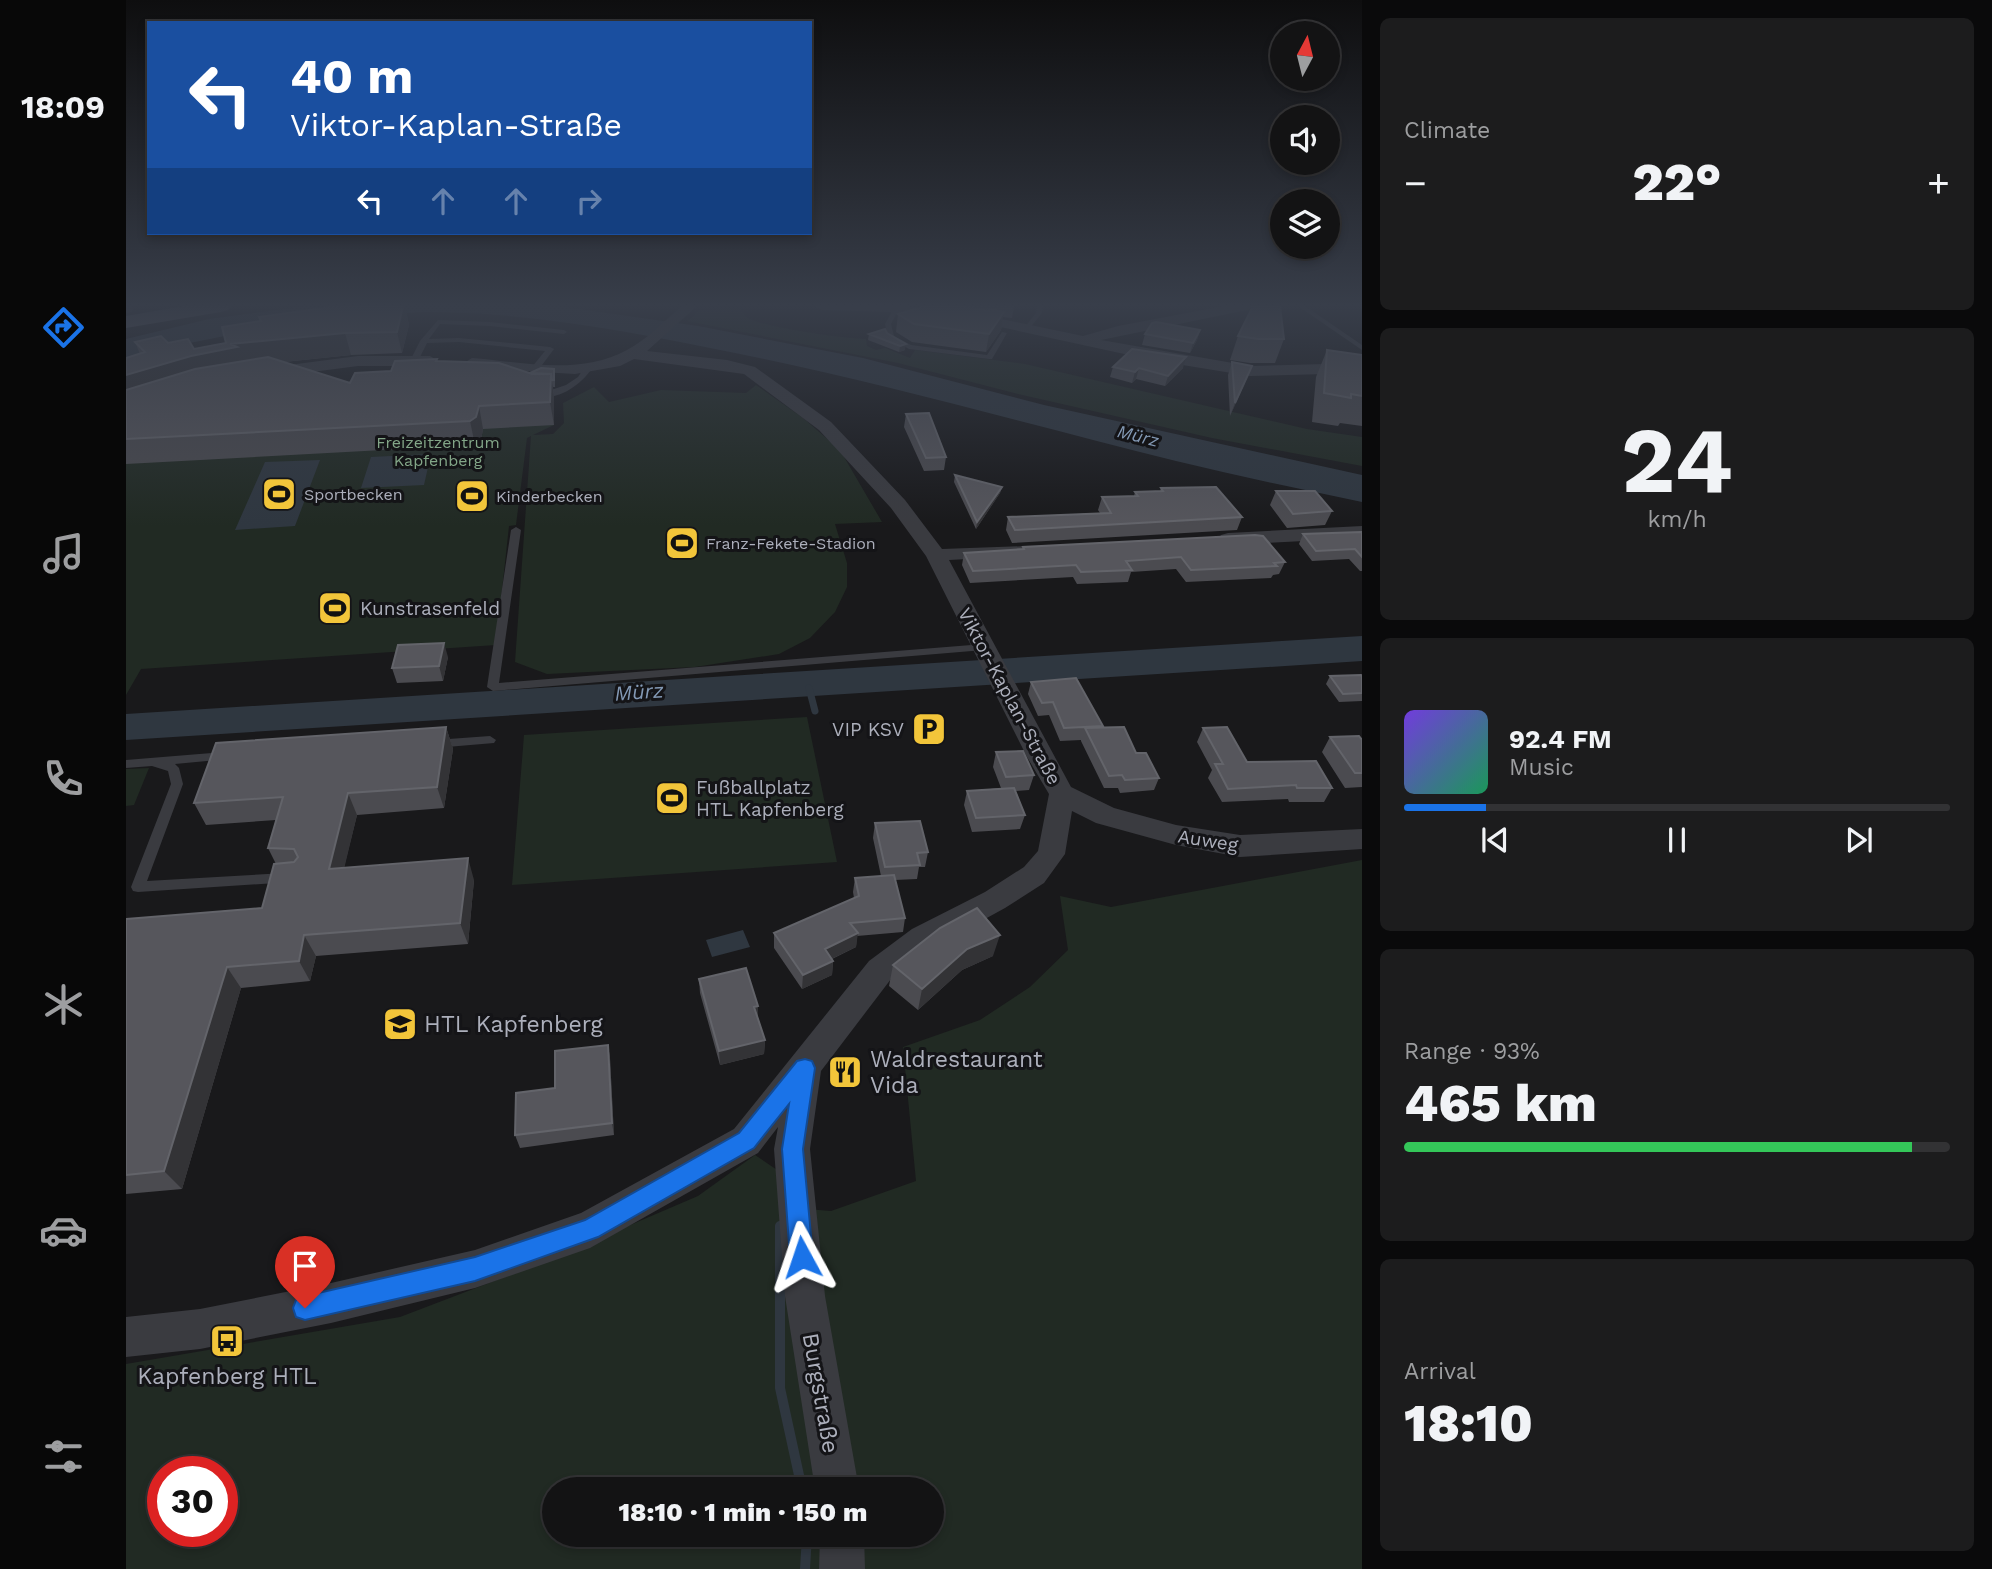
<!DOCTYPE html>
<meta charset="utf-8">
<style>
:root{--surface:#131314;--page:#1c1c1d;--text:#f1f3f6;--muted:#9d9ea0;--line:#323234;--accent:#1a73e8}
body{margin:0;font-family:"Work Sans",sans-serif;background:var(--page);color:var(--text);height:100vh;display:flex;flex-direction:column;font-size:26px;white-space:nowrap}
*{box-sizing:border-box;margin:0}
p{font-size:23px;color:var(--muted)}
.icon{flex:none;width:38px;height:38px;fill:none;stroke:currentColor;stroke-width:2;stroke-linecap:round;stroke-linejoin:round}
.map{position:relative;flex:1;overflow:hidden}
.panel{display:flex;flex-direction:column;gap:18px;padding:18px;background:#0a0a0b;width:630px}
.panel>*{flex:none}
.top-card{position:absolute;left:21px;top:21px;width:665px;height:214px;border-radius:0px;box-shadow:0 4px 10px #0003,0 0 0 2px var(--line);background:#1a4fa0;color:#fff;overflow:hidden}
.needle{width:46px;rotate:7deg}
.buttons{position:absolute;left:1144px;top:21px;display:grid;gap:14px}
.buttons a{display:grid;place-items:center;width:70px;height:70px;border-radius:50%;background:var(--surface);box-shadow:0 4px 10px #0003,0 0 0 2px var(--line);font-size:35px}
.speed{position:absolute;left:21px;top:1456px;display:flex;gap:14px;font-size:35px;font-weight:700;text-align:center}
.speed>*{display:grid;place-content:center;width:91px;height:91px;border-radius:50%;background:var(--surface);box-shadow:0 4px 10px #0003,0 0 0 2px var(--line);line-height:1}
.speed .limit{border:10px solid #d22;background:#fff;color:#111}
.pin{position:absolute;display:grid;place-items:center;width:60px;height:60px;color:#fff;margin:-72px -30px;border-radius:50% 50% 50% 0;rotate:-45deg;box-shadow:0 0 7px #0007}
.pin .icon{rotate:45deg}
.me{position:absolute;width:77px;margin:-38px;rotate:355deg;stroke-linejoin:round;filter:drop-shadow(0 0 5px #0008)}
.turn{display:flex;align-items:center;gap:24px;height:147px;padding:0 28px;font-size:32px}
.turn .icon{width:91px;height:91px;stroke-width:2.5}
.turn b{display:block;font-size:49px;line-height:60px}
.lanes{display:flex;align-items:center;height:66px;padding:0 28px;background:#0003;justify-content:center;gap:35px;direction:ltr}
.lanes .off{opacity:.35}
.big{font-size:52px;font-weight:800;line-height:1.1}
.panel .card{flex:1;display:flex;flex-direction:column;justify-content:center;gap:10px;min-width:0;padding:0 24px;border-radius:10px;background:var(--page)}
.panel .dial{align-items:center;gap:0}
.dial b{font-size:91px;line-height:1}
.song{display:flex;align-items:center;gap:21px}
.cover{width:84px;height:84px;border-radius:10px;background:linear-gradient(135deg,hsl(260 70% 55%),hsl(150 70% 35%))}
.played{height:7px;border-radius:4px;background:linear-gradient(90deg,var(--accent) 15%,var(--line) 15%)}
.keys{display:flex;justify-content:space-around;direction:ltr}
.heat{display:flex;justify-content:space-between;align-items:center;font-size:38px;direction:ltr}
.charge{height:10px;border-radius:5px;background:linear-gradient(90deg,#34c759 93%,var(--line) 0)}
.trip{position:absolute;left:416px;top:1477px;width:402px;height:70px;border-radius:35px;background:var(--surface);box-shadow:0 4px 10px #0003,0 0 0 2px var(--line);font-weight:800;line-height:70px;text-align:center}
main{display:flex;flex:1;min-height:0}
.tab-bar{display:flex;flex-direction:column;width:126px;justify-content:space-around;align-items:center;background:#080808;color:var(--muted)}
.tab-bar .icon{width:49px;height:49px}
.tab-bar .on{color:var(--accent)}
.tab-bar b{font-size:32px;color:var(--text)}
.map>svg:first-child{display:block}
.green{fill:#212a23;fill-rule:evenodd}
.water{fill:#2f3740}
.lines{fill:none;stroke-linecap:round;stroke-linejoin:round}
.stream-far1{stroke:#2f3740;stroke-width:7}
.stream{stroke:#2f3740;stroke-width:10}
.lane{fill:#3a3b40;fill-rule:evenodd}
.street{fill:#3a3b40;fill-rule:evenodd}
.primary{fill:#56575f;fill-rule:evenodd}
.wall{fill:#4b4b50}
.shaded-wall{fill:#333336}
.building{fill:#56565c;stroke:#63646a;stroke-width:2}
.route{fill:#1a73e8;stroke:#114b97;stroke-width:2}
.labels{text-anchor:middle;stroke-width:6;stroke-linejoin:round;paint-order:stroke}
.far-park-label{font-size:16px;fill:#83a688;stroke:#141417}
.far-poi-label{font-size:16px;fill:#acafbb;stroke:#141417;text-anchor:start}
.far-water-label{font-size:18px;font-style:italic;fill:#8399b5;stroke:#141417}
.poi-label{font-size:19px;fill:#acafbb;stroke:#141417;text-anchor:start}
.street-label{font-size:19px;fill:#acafbb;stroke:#141417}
.water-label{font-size:21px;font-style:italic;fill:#8399b5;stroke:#141417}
.near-poi-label{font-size:23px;fill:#acafbb;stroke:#141417;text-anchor:start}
.near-street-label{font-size:23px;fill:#acafbb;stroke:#141417}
</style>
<main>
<nav class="tab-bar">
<b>18:09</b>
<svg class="icon on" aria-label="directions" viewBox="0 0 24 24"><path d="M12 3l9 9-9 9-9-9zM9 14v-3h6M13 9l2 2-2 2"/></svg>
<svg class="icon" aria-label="music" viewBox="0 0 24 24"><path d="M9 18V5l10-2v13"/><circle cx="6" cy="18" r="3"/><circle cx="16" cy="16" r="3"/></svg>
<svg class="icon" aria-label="phone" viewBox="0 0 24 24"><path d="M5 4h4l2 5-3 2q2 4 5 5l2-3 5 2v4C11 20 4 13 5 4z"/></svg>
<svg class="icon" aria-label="climate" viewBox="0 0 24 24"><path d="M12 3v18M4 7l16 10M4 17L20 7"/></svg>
<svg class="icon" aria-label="car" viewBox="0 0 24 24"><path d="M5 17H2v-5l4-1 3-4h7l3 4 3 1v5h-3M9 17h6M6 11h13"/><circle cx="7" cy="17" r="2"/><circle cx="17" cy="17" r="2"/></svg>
<svg class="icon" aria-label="filters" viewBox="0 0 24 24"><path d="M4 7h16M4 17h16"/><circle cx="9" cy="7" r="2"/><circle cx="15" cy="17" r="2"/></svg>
</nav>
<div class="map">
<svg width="1236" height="1569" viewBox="0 0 1236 1569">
<rect width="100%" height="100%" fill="#19191b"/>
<path class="green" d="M614 309C617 312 619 316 622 318 637 327 719 339 740 339L741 346 750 350 759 348 784 358 789 350 899 364 1181 429 1236 437V466L1086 438 892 394 772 363 561 321 574 310Z
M630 385 677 418 714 450 756 522 709 524 721 563V587L709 612 684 638 653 654 569 667 421 674 389 662 405 436 401 438 390 525 383 526 370 645 15 669 0 695V463L428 403V425L407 435 427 434 438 423 437 403 468 387 483 402 535 390 620 393Z
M681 717 711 862 386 885 398 735Z
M23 768 8 805 0 806V769Z
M1236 860V1569H0V1364L274 1317 418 1262 572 1196 629 1155 660 1176 656 1207 705 1211 790 1181 777 1047 854 1020 904 987 942 950 934 896 985 907ZM37 1472H96V1531H37ZM429 1489H807V1535H429Z"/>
<path class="water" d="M181 306H432L572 326 737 358 918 405 1236 475V502C1174 489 1112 476 1050 461 905 425 761 384 614 354 511 333 405 312 300 312 277 312 253 316 230 318 152 325 76 338 0 358V339L83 319Z
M305 454 298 485 235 488 245 457Z
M194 460 169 526 109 530 139 462Z
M1236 636V661L0 740V714Z
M617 930 624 947 586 957 580 940Z"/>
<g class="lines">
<path class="stream-far1" d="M683 688 689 711"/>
<path class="stream" d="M654 1226V1388L676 1489
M679 1569 681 1535"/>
<path class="lane" d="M911 306H917L916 313 903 329H899L898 328 910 313Z
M1172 306H1179L1236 345V350Z
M768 308 773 309 765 324 768 336 785 345 861 355 876 332 881 333 866 359H863L783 349 762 337 759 324Z
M312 320 364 322 438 330 441 332 438 334 364 326 314 324 303 339 333 338 424 347 428 349 413 369H410L406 367 419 351 333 342 301 343 291 363H285L284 361 294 341Z
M460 365 467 367C456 384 431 403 410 395L440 385 452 377Z
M390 527 395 530 373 683 858 644 863 647 858 650 367 691 361 687 385 530Z
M364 736 370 740 368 743 309 748 303 744 309 740Z
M98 752 104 756 102 759 49 764 53 768 57 784 21 881 160 873 165 874 167 878 165 882 12 892 7 891 5 887 45 784 42 771 26 766 0 768V760Z"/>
<path class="street" d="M556 306H571L521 351 601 360 629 367 705 422 779 500 816 549 902 546 905 550 902 554 895 556 823 560 945 787 988 808 1050 825 1114 835 1236 829V849L1114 857 1050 845 970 823 946 811 939 854 918 883 879 908 808 947 765 979 695 1071 684 1149 699 1296 733 1489H689L659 1296 648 1149 652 1127 632 1153 464 1248 349 1288 205 1323 74 1349 0 1357V1317L74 1309 205 1283 349 1250 455 1213 608 1129 743 961 786 929 859 892 898 867 912 851 923 794 901 757 800 556 765 508 693 430 618 374 508 359 494 366 449 374 346 368 338 363 346 358C396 362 454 376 501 350 522 339 538 321 556 306Z
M689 306H783L856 315 957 336 992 326 1098 306H1128L1121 310 975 340 1124 366 1236 363V373L1124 376 1026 360 856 323 764 312 696 310Z
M232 356H304L312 361 304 366H232L140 378 132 373 140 368Z
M1236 526V538L1102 545 1095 543 1092 539 1095 535 1102 533Z
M694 1535H738L739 1569H693Z"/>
<path class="primary" d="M58 306H105L102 310 95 312 0 328V316Z"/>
</g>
<path class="wall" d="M238 306H279L283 325 276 353 225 355 158 362 224 383 265 371 312 361 429 375V387H427L428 397V425L357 429 355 440 349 445 0 464V358L14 354 9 342 42 343 68 349 100 343 135 321Z
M842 306H888L886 318 877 317 875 330 860 352 786 342 770 332 772 314 841 307Z
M1074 330 1071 340 1064 353 1016 345 1019 334Z
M761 333 779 350 773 352 742 340 743 334Z
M1112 336 1158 339 1149 363H1124L1104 360Z
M1201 350 1236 355V426L1214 423 1212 426 1186 422 1190 377Z
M1106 362 1121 378 1104 416 1102 375Z
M987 367 1057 368 1039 386 1010 379 1006 383 984 377Z
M780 414 820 457 818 470 798 471 778 427Z
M829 475 876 487 874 493 850 529 828 482Z
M1035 488 1116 517 1111 530 886 543 880 530 882 517 974 513 972 510 976 497 1008 496 1009 492 1034 491Z
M1150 491 1206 511 1199 525 1161 528 1144 505Z
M1236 532V571H1234L1223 559 1186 561 1173 544 1177 534Z
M897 547 1159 562 1153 574 1147 575 1145 578 1060 582 1050 569 1005 572 1002 582 951 584 947 577 844 583 836 565 838 553 896 550Z
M322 657 317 681 271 683 266 668Z
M1204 676 1236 677V701L1213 702 1200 684Z
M905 682 977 726V728L1010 753 1033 778 1028 790 994 793 992 788H978L955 741V740L934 741 923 715 912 716 902 694Z
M320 727 327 749 318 808 231 815 218 867 348 880 342 944 190 956 184 981 115 988 56 1189 0 1194V919L136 908 150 864 142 848 150 820 80 825 68 803Z
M1077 728 1121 762 1206 788 1198 802H1163L1162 799 1096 802 1082 778 1086 770 1071 742Z
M1204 737 1236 740V787L1219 788 1196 752Z
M870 752 908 775 903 790 890 791 899 815 894 829 846 832 838 805 841 791 875 788 867 767Z
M749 823 802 852 799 867H793L791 879 769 880 779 918 777 932 731 936 730 947 706 959 707 961 706 975 676 989 648 948V933L728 898 727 892 729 878 755 876 747 838Z
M867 956 836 970 792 1010 763 986 767 965Z
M573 979 632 1020 639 1040 638 1054 594 1065 574 993Z
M482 1045 484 1058 488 1135 394 1148 389 1135 429 1088Z"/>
<path class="shaded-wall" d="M0 306H8L6 312 0 313Z
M277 306H279L283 325 276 353 271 332Z
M878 312 875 330 860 352 863 334Z
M1074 330 1071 340 1064 353 1067 343Z
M219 333 225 355 118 366 0 400V375L104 344Z
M780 344 779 350 773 352 774 346Z
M1060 357 1057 368 1039 386 1042 376Z
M1126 366 1121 378 1104 416 1109 403Z
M1013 368 1010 379 1006 383 1009 372Z
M425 374 428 397V425L424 402Z
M353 406 357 429 355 440 349 445 344 421Z
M876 487 874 493 850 529 851 522Z
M318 643 322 657 317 681 313 666Z
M320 727 327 749 318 808 311 787Z
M222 793 231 815 213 890 203 869Z
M342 858 348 880 342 944 334 923Z
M732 933 730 947 697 963 699 949Z
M178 935 190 956 184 981 173 961Z
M874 935 867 956 836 970 792 1010 796 989 841 949Z
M707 961 706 975 676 989 677 975Z
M101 967 115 988 56 1189 38 1171Z
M632 1006V1020L628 1007Z
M639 1040 638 1054 594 1065 593 1051Z
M482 1045 484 1058 488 1135 486 1123Z"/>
<path class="building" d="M238 306H277L271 332 219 333 104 344 111 347 65 356 0 375V358L19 352 9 342 35 336 42 343 62 339 68 349 100 343 96 327 135 321 133 317 198 308Z
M799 306H833L863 311V309L878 312 863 334 788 324 772 314Z
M1127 306H1154L1158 339H1132L1112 336Z
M1030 322 1074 330 1067 343 1019 334 1026 323Z
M759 329 761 333 780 344 774 346 743 334Z
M1006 349 1060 357 1042 376 1013 368 1009 372 987 367Z
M1201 350 1236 355V396L1225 394V398L1198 393Z
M142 357 224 383 229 373 265 371 269 361 311 359 310 361 373 363 406 374H425L424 402 353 406 350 417 344 421 0 439V390L69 369Z
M1106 362 1126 366 1109 403Z
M415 368 428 369V380H426L425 374 404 373Z
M803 413 820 457 800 458 780 414Z
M829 475 876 487 851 522Z
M1090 487 1116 517 889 530 882 517 985 513 976 497 1012 496 1009 492 1037 491 1035 488Z
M1150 491H1189L1206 511 1167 514Z
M1236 532V557L1229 549 1190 551 1177 534Z
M1129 535 1137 536 1159 562 1148 563 1151 566 1065 570 1055 557 1000 561 1006 570 955 572 950 565 847 571 838 553 898 549 897 547Z
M318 643 313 666 266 668 272 645Z
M1235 675 1236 677V693L1217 694 1204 676Z
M950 678 977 726 938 728 927 702 916 703 905 682Z
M320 727 311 787 222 793 203 869 342 858 334 923 178 935 173 961 101 967 38 1171 0 1175V919L136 908 148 864 168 862 172 857 168 849 142 848 157 797 68 803 90 743Z
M998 727 1010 753H1020L1033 778 999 780 996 775 983 776 959 728Z
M1101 727 1121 762 1190 761 1206 788H1171L1170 785 1102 789 1089 764H1097L1077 728Z
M1233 736 1236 740V773H1229L1204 737Z
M897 751 908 775 880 777 870 752Z
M888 788 899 815 850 818 841 791Z
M794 821 802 852 791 853 794 865 759 867 749 823Z
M768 875 779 918 724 923 732 933 699 949 707 961 677 975 648 933 733 896 729 878Z
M851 908 874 935 841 949 796 989 767 965 814 928Z
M620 968 632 1006 628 1007 639 1040 593 1051 573 979Z
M482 1045 486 1123 389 1135 390 1093 429 1088V1051Z"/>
<linearGradient id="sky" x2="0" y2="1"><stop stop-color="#0e0e0f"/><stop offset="0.58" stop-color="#383e4a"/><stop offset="1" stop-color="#383e4a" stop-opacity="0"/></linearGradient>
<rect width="1236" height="526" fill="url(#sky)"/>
<path class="route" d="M679 1059 686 1061 689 1068 677 1149 687 1257 684 1265 676 1268 667 1265 664 1257 656 1149 663 1104 628 1148 472 1237 349 1281 179 1320 170 1317 167 1308 170 1300 179 1296 349 1257 459 1220 613 1133 671 1061Z"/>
<defs>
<g id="stadium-square" transform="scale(1.75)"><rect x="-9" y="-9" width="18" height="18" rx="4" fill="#f2c53a" stroke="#141417"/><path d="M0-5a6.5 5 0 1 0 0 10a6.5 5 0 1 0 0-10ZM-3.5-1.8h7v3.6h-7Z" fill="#111"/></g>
<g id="parking-square" transform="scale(1.75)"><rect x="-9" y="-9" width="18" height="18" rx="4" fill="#f2c53a" stroke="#141417"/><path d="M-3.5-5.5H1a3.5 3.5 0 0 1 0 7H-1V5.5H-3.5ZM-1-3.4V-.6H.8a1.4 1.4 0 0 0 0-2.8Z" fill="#111"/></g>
<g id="school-square" transform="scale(1.75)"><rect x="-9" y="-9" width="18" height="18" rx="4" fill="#f2c53a" stroke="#141417"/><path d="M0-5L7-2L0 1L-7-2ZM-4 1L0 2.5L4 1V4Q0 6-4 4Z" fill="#111"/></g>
<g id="restaurant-square" transform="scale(1.75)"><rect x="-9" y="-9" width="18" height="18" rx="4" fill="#f2c53a" stroke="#141417"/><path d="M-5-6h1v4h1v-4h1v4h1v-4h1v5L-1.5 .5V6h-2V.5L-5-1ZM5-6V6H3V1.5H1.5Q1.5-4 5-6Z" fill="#111"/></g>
<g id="bus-square" transform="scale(1.75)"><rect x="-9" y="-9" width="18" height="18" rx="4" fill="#f2c53a" stroke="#141417"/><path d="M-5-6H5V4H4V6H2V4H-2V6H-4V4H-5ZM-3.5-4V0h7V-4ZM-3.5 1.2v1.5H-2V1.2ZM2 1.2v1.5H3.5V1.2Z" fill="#111"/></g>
</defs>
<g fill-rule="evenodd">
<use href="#stadium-square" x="153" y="494"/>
<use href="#stadium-square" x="346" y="496"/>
<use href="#stadium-square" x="556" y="543"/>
<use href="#stadium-square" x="209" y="608"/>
<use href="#parking-square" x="803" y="729"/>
<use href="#stadium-square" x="546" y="798"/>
<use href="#school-square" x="274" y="1024"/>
<use href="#restaurant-square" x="719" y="1072"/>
<use href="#bus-square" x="101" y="1341"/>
</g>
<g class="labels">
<g class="far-park-label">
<text x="312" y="448">Freizeitzentrum<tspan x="312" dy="18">Kapfenberg</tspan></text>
</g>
<g class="far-poi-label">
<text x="178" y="500">Sportbecken</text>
<text x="370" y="502">Kinderbecken</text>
<text x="580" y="549">Franz-Fekete-Stadion</text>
</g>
<g class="far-water-label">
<text transform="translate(1012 436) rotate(14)" y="6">Mürz</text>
</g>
<g class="poi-label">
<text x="234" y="615">Kunstrasenfeld</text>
<text x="778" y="736" text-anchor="end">VIP KSV</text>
<text x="570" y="794">Fußballplatz<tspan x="570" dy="22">HTL Kapfenberg</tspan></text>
</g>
<g class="street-label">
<text transform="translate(884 696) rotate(62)" y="7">Viktor-Kaplan-Straße</text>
<text transform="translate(1082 840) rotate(9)" y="7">Auweg</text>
</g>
<g class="water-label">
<text transform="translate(513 692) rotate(-4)" y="7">Mürz</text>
</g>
<g class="near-poi-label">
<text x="298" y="1032">HTL Kapfenberg</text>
<text x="744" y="1067">Waldrestaurant<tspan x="744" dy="26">Vida</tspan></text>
<text x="101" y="1384" text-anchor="middle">Kapfenberg HTL</text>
</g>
<g class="near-street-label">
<text transform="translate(695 1393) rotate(80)" y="8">Burgstraße</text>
</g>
</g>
</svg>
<div class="buttons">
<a><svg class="needle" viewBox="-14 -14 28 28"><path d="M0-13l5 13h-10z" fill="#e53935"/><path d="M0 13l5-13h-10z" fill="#9d9ea0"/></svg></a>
<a><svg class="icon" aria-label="sound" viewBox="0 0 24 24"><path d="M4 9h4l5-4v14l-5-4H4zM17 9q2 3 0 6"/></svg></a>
<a><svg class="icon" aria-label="layers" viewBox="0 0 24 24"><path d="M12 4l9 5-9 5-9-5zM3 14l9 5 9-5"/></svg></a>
</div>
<div class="speed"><div class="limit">30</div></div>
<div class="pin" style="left:179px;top:1308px;background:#d93025"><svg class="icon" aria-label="arrive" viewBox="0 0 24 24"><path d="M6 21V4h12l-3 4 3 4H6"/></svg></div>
<svg class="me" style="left:676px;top:1257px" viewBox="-20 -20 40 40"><path d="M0-17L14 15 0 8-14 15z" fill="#1a73e8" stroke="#fff" stroke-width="4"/></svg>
<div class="trip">18:10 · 1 min · 150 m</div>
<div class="top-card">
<div class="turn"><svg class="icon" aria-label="left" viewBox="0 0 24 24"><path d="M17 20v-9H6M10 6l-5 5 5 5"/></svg><div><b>40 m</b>Viktor-Kaplan-Straße</div></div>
<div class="lanes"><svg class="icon" aria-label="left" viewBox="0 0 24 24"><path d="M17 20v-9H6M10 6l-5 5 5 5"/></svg><svg class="icon off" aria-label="ahead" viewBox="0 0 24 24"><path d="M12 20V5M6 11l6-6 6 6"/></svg><svg class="icon off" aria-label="ahead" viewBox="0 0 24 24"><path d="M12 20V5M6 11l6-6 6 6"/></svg><svg class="icon off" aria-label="right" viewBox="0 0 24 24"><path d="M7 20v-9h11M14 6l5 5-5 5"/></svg></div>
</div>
</div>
<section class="panel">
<div class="card"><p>Climate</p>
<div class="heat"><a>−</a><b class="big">22°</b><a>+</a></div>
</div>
<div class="card dial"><b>24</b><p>km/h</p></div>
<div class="card">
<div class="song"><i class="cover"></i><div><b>92.4 FM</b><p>Music</p></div></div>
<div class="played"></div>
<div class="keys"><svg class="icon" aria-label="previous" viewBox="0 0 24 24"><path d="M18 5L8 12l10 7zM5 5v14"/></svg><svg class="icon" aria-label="pause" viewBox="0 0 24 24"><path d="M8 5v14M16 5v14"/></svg><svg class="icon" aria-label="next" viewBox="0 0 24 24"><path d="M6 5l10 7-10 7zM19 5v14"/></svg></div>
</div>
<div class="card"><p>Range · 93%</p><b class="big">465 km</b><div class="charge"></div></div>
<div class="card"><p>Arrival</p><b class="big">18:10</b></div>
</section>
</main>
